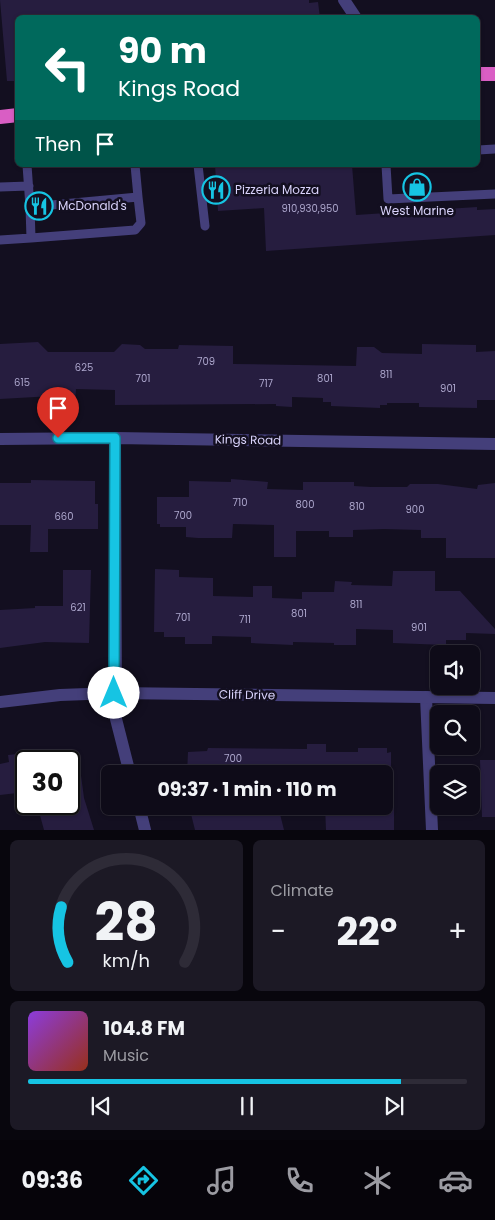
<!DOCTYPE html>
<meta charset="utf-8">
<style>
:root{--surface:#0e0b18;--page:#1c1925;--text:#f1f3f6;--muted:#9b9ba2;--line:#2e2b37;--accent:#16c4e3}
body{margin:0;font-family:Poppins,sans-serif;background:var(--page);color:var(--text);height:100vh;display:flex;flex-direction:column;font-size:19px;white-space:nowrap}
*{box-sizing:border-box;margin:0}
p{font-size:16px;color:var(--muted)}
.icon{flex:none;width:28px;height:28px;fill:none;stroke:currentColor;stroke-width:2;stroke-linecap:round;stroke-linejoin:round}
.map{position:relative;height:830px;overflow:hidden}
.panel{display:flex;flex-direction:column;gap:10px;padding:10px;background:#08060d;flex:1}
.panel>*{flex:none}
.top-card{position:absolute;left:15px;top:15px;width:465px;height:152px;border-radius:8px;box-shadow:0 1px 4px #0004,0 0 0 1px var(--line);background:#00695c;color:#fff;overflow:hidden}
.buttons{position:absolute;left:430px;top:645px;display:grid;gap:10px}
.buttons a{display:grid;place-items:center;width:50px;height:50px;border-radius:8px;background:var(--surface);box-shadow:0 1px 4px #0004,0 0 0 1px var(--line);font-size:25px}
.speed{position:absolute;left:15px;top:750px;display:flex;gap:10px;font-size:25px;font-weight:700;text-align:center}
.speed>*{display:grid;place-content:center;width:65px;height:65px;border-radius:50%;background:var(--surface);box-shadow:0 1px 4px #0004,0 0 0 1px var(--line);line-height:1}
.speed .limit{border:2px solid #111;border-radius:8px;background:#fff;color:#111}
.pin{position:absolute;display:grid;place-items:center;width:42px;height:42px;color:#fff;margin:-51px -21px;border-radius:50% 50% 50% 0;rotate:-45deg;box-shadow:0 0 5px #0007}
.pin .icon{rotate:45deg}
.me{position:absolute;width:55px;margin:-28px;rotate:0deg;stroke-linejoin:round;filter:drop-shadow(0 0 4px #0008)}
.turn{display:flex;align-items:center;gap:18px;height:105px;padding:0 20px;font-size:22px}
.turn .icon{width:65px;height:65px;stroke-width:2.5}
.turn b{display:block;font-size:35px;line-height:42px}
.then{display:flex;align-items:center;height:48px;padding:0 20px;background:#0003;gap:10px;font-size:19px}
.big{font-size:38px;font-weight:700;line-height:1.1}
.panel .widget{flex:1;display:flex;flex-direction:column;justify-content:center;gap:8px;min-width:0;padding:0 18px;border-radius:8px;background:var(--page)}
.panel .dial{align-items:center;gap:0}
.dial svg{height:130px;overflow:visible;fill:none;stroke:var(--line);stroke-width:7;stroke-linecap:round;text-anchor:middle}
.dial text{fill:var(--text);stroke:none}
.song{display:flex;align-items:center;gap:15px}
.cover{width:60px;height:60px;border-radius:8px;background:linear-gradient(135deg,hsl(270 70% 55%),hsl(10 70% 35%))}
.played{height:5px;border-radius:2px;background:linear-gradient(90deg,var(--accent) 85%,var(--line) 85%)}
.keys{display:flex;justify-content:space-around;direction:ltr}
.heat{display:flex;justify-content:space-between;align-items:center;font-size:28px;direction:ltr}
.panel .tiles{flex:1;display:grid;gap:10px;grid-template-columns:1fr 1fr}
.widget:last-child{grid-column:span 2}
.trip{position:absolute;left:101px;top:765px;width:292px;height:50px;border-radius:8px;background:var(--surface);box-shadow:0 1px 4px #0004,0 0 0 1px var(--line);font-weight:700;line-height:50px;text-align:center}
.tabs{display:flex;height:80px;justify-content:space-around;align-items:center;background:#06040a;color:var(--muted)}
.tabs .icon{width:35px;height:35px}
.tabs .on{color:var(--accent)}
.tabs b{font-size:22px;color:var(--text)}
.map>svg:first-child{display:block}
.building{fill:#261d3f}
.lines{fill:none;stroke-linecap:round;stroke-linejoin:round}
.service{stroke:#443f7a;stroke-width:9}
.minor{stroke:#443f7a;stroke-width:12}
.tertiary{stroke:#443f7a;stroke-width:12}
.trunk{stroke:#d95ec4;stroke-width:14}
.route-casing{stroke:#0e7f94;stroke-width:12}
.route{stroke:#16c4e3;stroke-width:9}
.labels{text-anchor:middle;stroke-width:5;stroke-linejoin:round;paint-order:stroke}
.number-label{font-size:10px;fill:#aca6cc}
.poi-label{font-size:12px;fill:#d9d3fb;stroke:#130f20;text-anchor:start}
.street-label{font-size:12px;fill:#d9d3fb;stroke:#130f20}
</style>
<div class="map">
<svg width="495" height="830" viewBox="0 0 495 830">
<rect width="100%" height="100%" fill="#130f20"/>
<path class="building" d="M0 0H309V3L318 2 320 18H18V81H7Z
M215 165H352L356 215 477 207V210L495 209V235L266 251 264 208 218 211Z
M38 342 48 352H114L122 344 140 345 145 349H178L179 345 233 346V364L356 366 357 347H374L382 353 422 354V344L476 345V352L495 351V400H477V408L419 407V403H387V405H380V408L331 406V402H323V398L292 397V407L276 406V404L115 405V390L76 389 75 403H53V396L0 399V344Z
M231 479 268 482 267 489 303 490V482H354V486L371 487H407L410 484H438L477 489 478 485 495 483V558H446V538H421V530L384 529 353 530V537H329V531H296V557H274V525L233 524 232 538H198L186 537V527H160V524H157V497H189V481L231 482Z
M31 480 95 481V504H98V529H48V552H30L31 525H0V483H31Z
M155 569 179 570V577L213 578V596L253 597V586H272V598L302 599V592H334L335 581 352 582 351 585 392 586 393 571H435V591H460L495 629V634L466 633V640H446V645L393 643V630L356 629V645H334V643L293 642V645L251 643V637L212 636V644H185V637H164V632H154Z
M63 570H91L89 643 45 642 0 648V610L35 608V606H63Z
M307 744H326V752H358V748H387V753L391 752V774H187L188 752 207 751 208 748 307 749Z
M26 753V792L0 795V764L9 762 8 755Z
M78 753 84 798 94 830H44L38 808 53 804H69V754Z
M480 760H495V817H482Z
M189 806H278L284 830H195Z
M325 806H394V830H326Z"/>
<g class="lines">
<path class="service" d="M478 150 495 149
M27 165 30 207 138 197 135 165
M198 165 205 226
M386 165 388 199 495 194
M0 187 29 186
M30 207 31 238 135 230 141 223 138 197
M0 240 31 238"/>
<path class="minor" d="M344 0 356 18
M115 438 116 719 130 774
M0 439 115 438 495 444
M426 697 432 830
M139 806 145 830"/>
<path class="tertiary" d="M0 702 60 695 115 693 495 698"/>
<path class="trunk" d="M478 74H495
M0 117 18 115"/>
</g>
<g class="lines">
<g class="route-casing">
<path id="route" d="M58 438H115L114 693"/>
</g>
<use href="#route" class="route"/>
</g>
<defs>
<g id="shop-ring" transform="scale(1.4375)"><circle r="9.5" fill="#130f20" stroke="#16c4e3" stroke-width="1.5"/><path d="M-5-2.5h2.3a2.7 3.5 0 0 1 5.4 0H5L5.5 6h-11ZM-1.5-2.5h3a1.5 2.3 0 0 0-3 0Z" fill="#16c4e3"/></g>
<g id="restaurant-ring" transform="scale(1.4375)"><circle r="9.5" fill="#130f20" stroke="#16c4e3" stroke-width="1.5"/><path d="M-5-6h1v4h1v-4h1v4h1v-4h1v5L-1.5 .5V6h-2V.5L-5-1ZM5-6V6H3V1.5H1.5Q1.5-4 5-6Z" fill="#16c4e3"/></g>
</defs>
<g fill-rule="evenodd">
<use href="#shop-ring" x="417" y="187"/>
<use href="#restaurant-ring" x="216" y="190"/>
<use href="#restaurant-ring" x="39" y="206"/>
</g>
<g class="labels">
<g class="number-label">
<text x="310" y="212">910,930,950</text>
<text x="206" y="365">709</text>
<text x="84" y="371">625</text>
<text x="386" y="378">811</text>
<text x="143" y="382">701</text>
<text x="325" y="382">801</text>
<text x="22" y="386">615</text>
<text x="266" y="387">717</text>
<text x="448" y="392">901</text>
<text x="240" y="506">710</text>
<text x="305" y="508">800</text>
<text x="357" y="510">810</text>
<text x="415" y="513">900</text>
<text x="183" y="519">700</text>
<text x="64" y="520">660</text>
<text x="356" y="608">811</text>
<text x="78" y="611">621</text>
<text x="299" y="617">801</text>
<text x="183" y="621">701</text>
<text x="245" y="623">711</text>
<text x="419" y="631">901</text>
<text x="233" y="762">700</text>
</g>
<g class="poi-label">
<text x="235" y="194">Pizzeria Mozza</text>
<text x="58" y="210">McDonald's</text>
<text x="417" y="215" text-anchor="middle">West Marine</text>
</g>
<g class="street-label">
<text transform="translate(248 440) rotate(1)" y="4">Kings Road</text>
<text transform="translate(247 695) rotate(1)" y="4">Cliff Drive</text>
</g>
</g>
</svg>
<div class="buttons">
<a><svg class="icon" aria-label="sound" viewBox="0 0 24 24"><path d="M4 9h4l5-4v14l-5-4H4zM17 9q2 3 0 6"/></svg></a>
<a><svg class="icon" aria-label="search" viewBox="0 0 24 24"><circle cx="10" cy="10" r="6"/><path d="M15 15l6 6"/></svg></a>
<a><svg class="icon" aria-label="layers" viewBox="0 0 24 24"><path d="M12 4l9 5-9 5-9-5zM3 14l9 5 9-5"/></svg></a>
</div>
<div class="speed"><div class="limit">30</div></div>
<div class="pin" style="left:58px;top:438px;background:#d93025"><svg class="icon" aria-label="arrive" viewBox="0 0 24 24"><path d="M6 21V4h12l-3 4 3 4H6"/></svg></div>
<svg class="me" style="left:114px;top:693px" viewBox="-20 -20 40 40"><circle r="19" fill="#fff"/><path d="M0-13L10 11 0 6-10 11z" fill="#16c4e3"/></svg>
<div class="trip">09:37 · 1 min · 110 m</div>
<div class="top-card">
<div class="turn"><svg class="icon" aria-label="left" viewBox="0 0 24 24"><path d="M17 20v-9H6M10 6l-5 5 5 5"/></svg><div><b>90 m</b>Kings Road</div></div>
<div class="then">Then<svg class="icon" aria-label="arrive" viewBox="0 0 24 24"><path d="M6 21V4h12l-3 4 3 4H6"/></svg></div>
</div>
</div>
<section class="panel">
<div class="tiles">
<div class="widget dial"><svg viewBox="0 0 100 80">
<path d="M14 69A42 42 0 1 1 86 69"/>
<path d="M14 69A42 42 0 0 1 10 35" stroke="#16c4e3"/>
<text x="50" y="56" font-size="32" font-weight="700">28</text>
<text x="50" y="72" font-size="11">km/h</text>
</svg></div>
<div class="widget"><p>Climate</p>
<div class="heat"><a>−</a><b class="big">22°</b><a>+</a></div>
</div>
<div class="widget">
<div class="song"><i class="cover"></i><div><b>104.8 FM</b><p>Music</p></div></div>
<div class="played"></div>
<div class="keys"><svg class="icon" aria-label="previous" viewBox="0 0 24 24"><path d="M18 5L8 12l10 7zM5 5v14"/></svg><svg class="icon" aria-label="pause" viewBox="0 0 24 24"><path d="M8 5v14M16 5v14"/></svg><svg class="icon" aria-label="next" viewBox="0 0 24 24"><path d="M6 5l10 7-10 7zM19 5v14"/></svg></div>
</div>
</div>
</section>
<nav class="tabs">
<b>09:36</b>
<svg class="icon on" aria-label="directions" viewBox="0 0 24 24"><path d="M12 3l9 9-9 9-9-9zM9 14v-3h6M13 9l2 2-2 2"/></svg>
<svg class="icon" aria-label="music" viewBox="0 0 24 24"><path d="M9 18V5l10-2v13"/><circle cx="6" cy="18" r="3"/><circle cx="16" cy="16" r="3"/></svg>
<svg class="icon" aria-label="phone" viewBox="0 0 24 24"><path d="M5 4h4l2 5-3 2q2 4 5 5l2-3 5 2v4C11 20 4 13 5 4z"/></svg>
<svg class="icon" aria-label="climate" viewBox="0 0 24 24"><path d="M12 3v18M4 7l16 10M4 17L20 7"/></svg>
<svg class="icon" aria-label="car" viewBox="0 0 24 24"><path d="M5 17H2v-5l4-1 3-4h7l3 4 3 1v5h-3M9 17h6M6 11h13"/><circle cx="7" cy="17" r="2"/><circle cx="17" cy="17" r="2"/></svg>
</nav>
